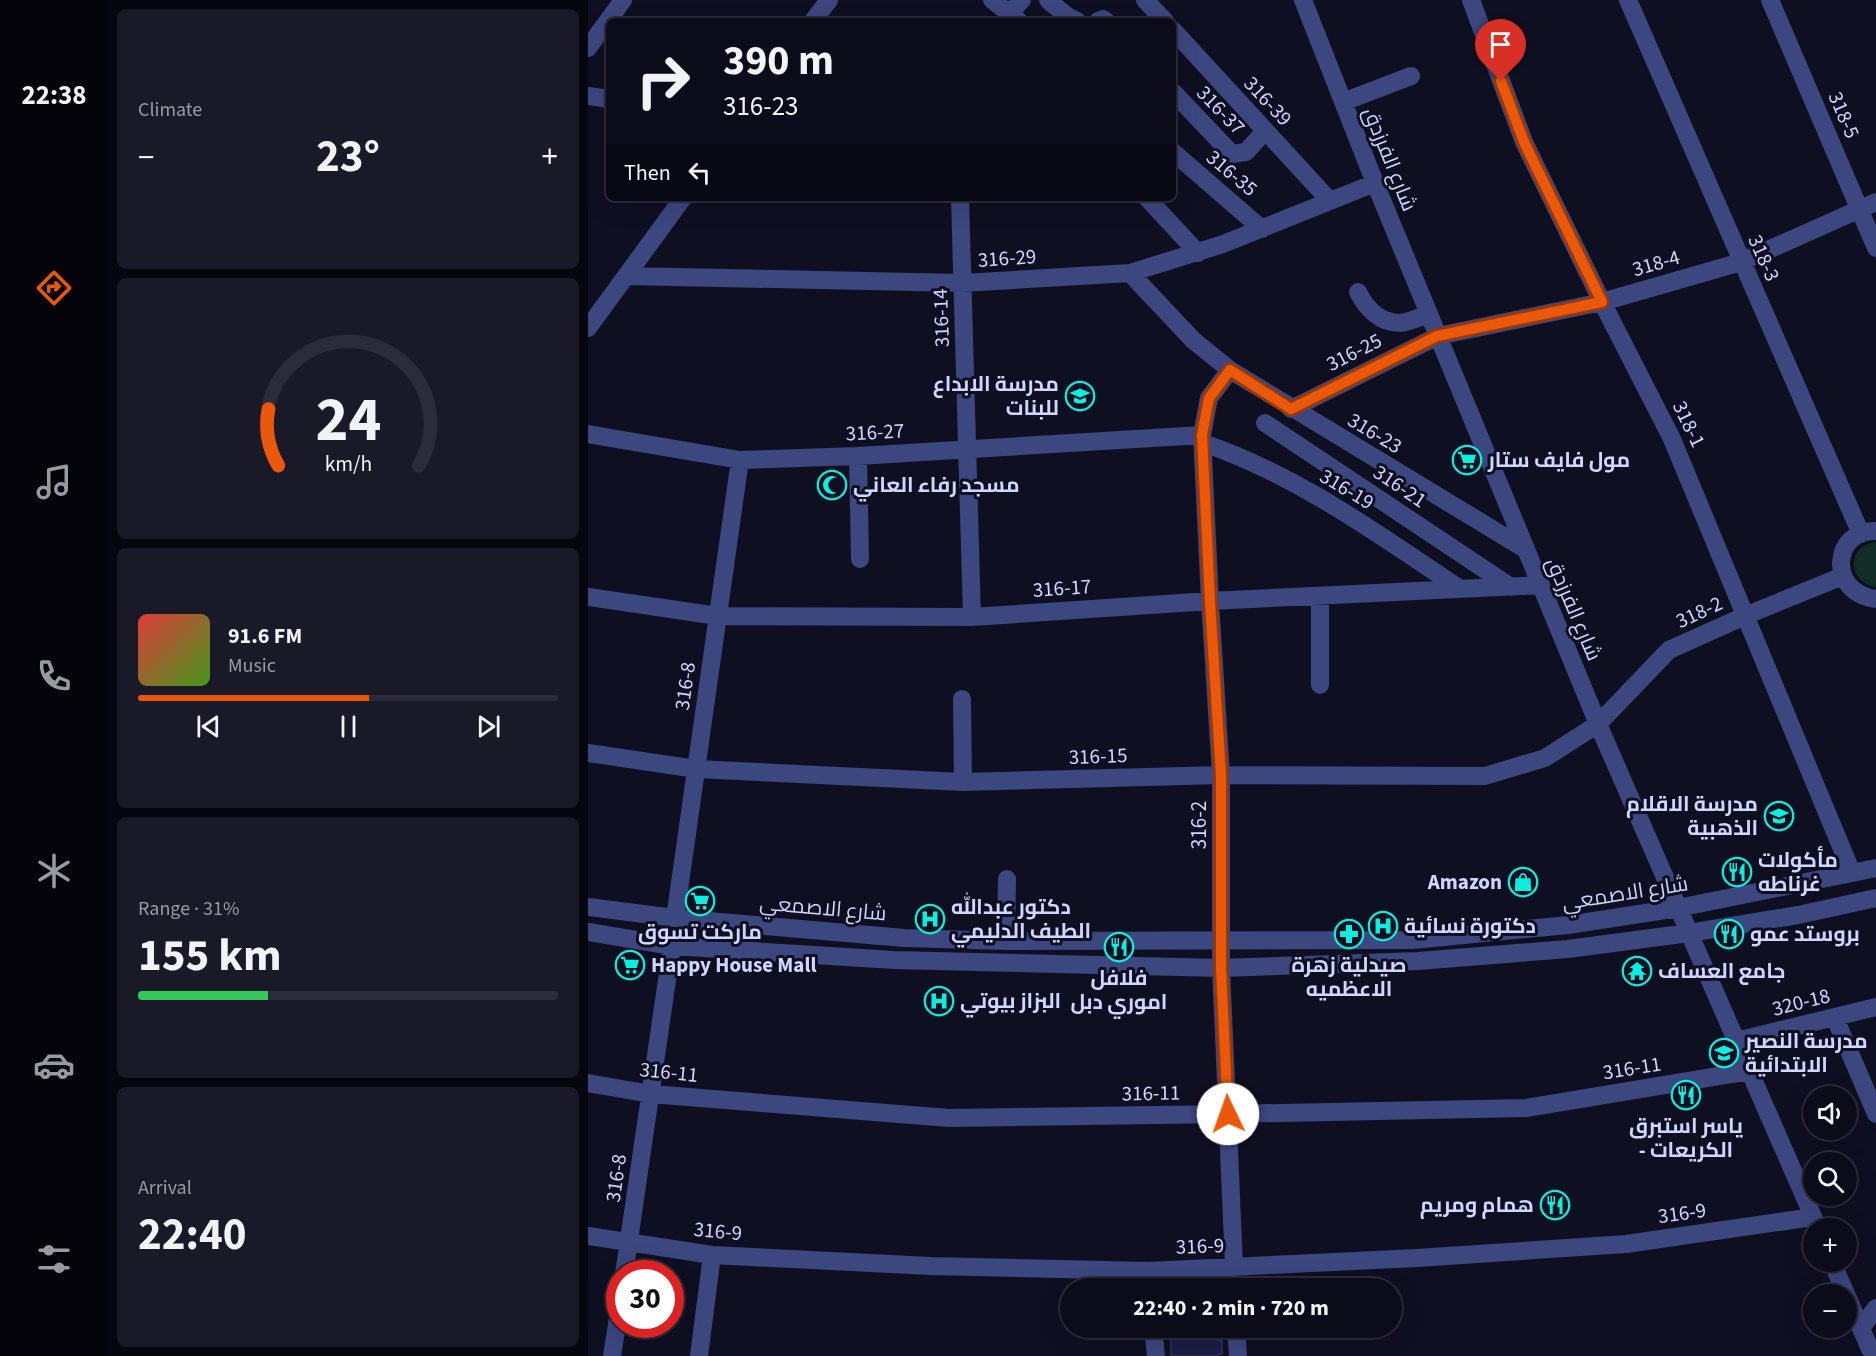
<!DOCTYPE html>
<meta charset="utf-8">
<style>
:root{--surface:#0b0b1a;--page:#191927;--text:#f1f3f6;--muted:#9a9ba2;--line:#2b2b39;--accent:#ea580c}
body{margin:0;font-family:"Source Sans 3",Cairo,sans-serif;background:var(--page);color:var(--text);height:100vh;display:flex;flex-direction:column;font-size:22px;white-space:nowrap}
*{box-sizing:border-box;margin:0}
p{font-size:20px;color:var(--muted)}
.icon{flex:none;width:33px;height:33px;fill:none;stroke:currentColor;stroke-width:2;stroke-linecap:round;stroke-linejoin:round}
.map{position:relative;flex:1;overflow:hidden}
.side{display:flex;flex-direction:column;gap:9px;padding:9px;background:#06060e;width:480px}
.side>*{flex:none}
.banner{position:absolute;left:18px;top:18px;width:570px;height:183px;border-radius:9px;box-shadow:0 6px 24px #0002,0 0 0 2px var(--line);background:#0b0b1a;color:var(--text);overflow:hidden}
.controls{position:absolute;left:1215px;top:1086px;display:grid;gap:12px}
.controls a{display:grid;place-items:center;width:54px;height:54px;border-radius:50%;background:var(--surface);box-shadow:0 6px 24px #0002,0 0 0 2px var(--line);font-size:30px}
.speed{position:absolute;left:18px;top:1260px;display:flex;gap:12px;font-size:30px;font-weight:700;text-align:center}
.speed>*{display:grid;place-content:center;width:78px;height:78px;border-radius:50%;background:var(--surface);box-shadow:0 6px 24px #0002,0 0 0 2px var(--line);line-height:1}
.speed .limit{border:9px solid #d22;background:#fff;color:#111}
.pin{position:absolute;display:grid;place-items:center;width:51px;height:51px;color:#fff;margin:-62px -26px;border-radius:50% 50% 50% 0;rotate:-45deg;box-shadow:0 0 6px #0007}
.pin .icon{rotate:45deg}
.me{position:absolute;width:66px;margin:-33px;rotate:357deg;stroke-linejoin:round;filter:drop-shadow(0 0 4px #0008)}
.turn{display:flex;align-items:center;gap:21px;height:126px;padding:0 18px;font-size:27px}
.turn .icon{width:78px;height:78px;stroke-width:2.5}
.turn b{display:block;font-size:42px;line-height:51px}
.then{display:flex;align-items:center;height:57px;padding:0 18px;background:#0003;gap:12px;font-size:22px}
.big{font-size:45px;font-weight:700;line-height:1.1}
.side .card{flex:1;display:flex;flex-direction:column;justify-content:center;gap:9px;min-width:0;padding:0 21px;border-radius:9px;background:var(--page)}
.side .dial{align-items:center;gap:0}
.dial svg{height:156px;overflow:visible;fill:none;stroke:var(--line);stroke-width:7;stroke-linecap:round;text-anchor:middle}
.dial text{fill:var(--text);stroke:none}
.song{display:flex;align-items:center;gap:18px}
.cover{width:72px;height:72px;border-radius:9px;background:linear-gradient(135deg,hsl(0 70% 55%),hsl(100 70% 35%))}
.played{height:6px;border-radius:3px;background:linear-gradient(90deg,var(--accent) 55%,var(--line) 55%)}
.keys{display:flex;justify-content:space-around;direction:ltr}
.heat{display:flex;justify-content:space-between;align-items:center;font-size:33px;direction:ltr}
.charge{height:9px;border-radius:4px;background:linear-gradient(90deg,#34c759 31%,var(--line) 0)}
.trip{position:absolute;left:472px;top:1278px;width:342px;height:60px;border-radius:30px;background:var(--surface);box-shadow:0 6px 24px #0002,0 0 0 2px var(--line);font-weight:700;line-height:60px;text-align:center}
main{display:flex;flex:1;min-height:0}
.tab-bar{display:flex;flex-direction:column;width:108px;justify-content:space-around;align-items:center;background:#04040a;color:var(--muted)}
.tab-bar .icon{width:42px;height:42px}
.tab-bar .current{color:var(--accent)}
.tab-bar b{font-size:27px;color:var(--text)}
.map>svg:first-child{display:block}
.green{fill:#122c26}
.building{fill:#1d1c42;stroke:#302f6d;stroke-width:1.5}
.lines{fill:none;stroke-linecap:round;stroke-linejoin:round}
.minor{stroke:#3c467f;stroke-width:18}
.route-casing{stroke:#983908;stroke-width:15}
.route{stroke:#ea580c;stroke-width:10}
.labels{text-anchor:middle;stroke-width:6;stroke-linejoin:round;paint-order:stroke}
.street-label{font-size:21px;fill:#d2d5fd;stroke:#0f0f22}
.poi-label{font-size:21px;font-weight:bold;fill:#d2d5fd;stroke:#0f0f22;text-anchor:start}
</style>
<main>
<nav class="tab-bar">
<b>22:38</b>
<svg class="icon current" aria-label="directions" viewBox="0 0 24 24"><path d="M12 3l9 9-9 9-9-9zM9 14v-3h6M13 9l2 2-2 2"/></svg>
<svg class="icon" aria-label="music" viewBox="0 0 24 24"><path d="M9 18V5l10-2v13"/><circle cx="6" cy="18" r="3"/><circle cx="16" cy="16" r="3"/></svg>
<svg class="icon" aria-label="phone" viewBox="0 0 24 24"><path d="M5 4h4l2 5-3 2q2 4 5 5l2-3 5 2v4C11 20 4 13 5 4z"/></svg>
<svg class="icon" aria-label="climate" viewBox="0 0 24 24"><path d="M12 3v18M4 7l16 10M4 17L20 7"/></svg>
<svg class="icon" aria-label="car" viewBox="0 0 24 24"><path d="M5 17H2v-5l4-1 3-4h7l3 4 3 1v5h-3M9 17h6M6 11h13"/><circle cx="7" cy="17" r="2"/><circle cx="17" cy="17" r="2"/></svg>
<svg class="icon" aria-label="filters" viewBox="0 0 24 24"><path d="M4 7h16M4 17h16"/><circle cx="9" cy="7" r="2"/><circle cx="15" cy="17" r="2"/></svg>
</nav>
<section class="side">
<div class="card"><p>Climate</p>
<div class="heat"><a>−</a><b class="big">23°</b><a>+</a></div>
</div>
<div class="card dial"><svg viewBox="0 0 100 80">
<path d="M14 69A42 42 0 1 1 86 69"/>
<path d="M14 69A42 42 0 0 1 9 40" stroke="#ea580c"/>
<text x="50" y="56" font-size="32" font-weight="700">24</text>
<text x="50" y="72" font-size="11">km/h</text>
</svg></div>
<div class="card">
<div class="song"><i class="cover"></i><div><b>91.6 FM</b><p>Music</p></div></div>
<div class="played"></div>
<div class="keys"><svg class="icon" aria-label="previous" viewBox="0 0 24 24"><path d="M18 5L8 12l10 7zM5 5v14"/></svg><svg class="icon" aria-label="pause" viewBox="0 0 24 24"><path d="M8 5v14M16 5v14"/></svg><svg class="icon" aria-label="next" viewBox="0 0 24 24"><path d="M6 5l10 7-10 7zM19 5v14"/></svg></div>
</div>
<div class="card"><p>Range · 31%</p><b class="big">155 km</b><div class="charge"></div></div>
<div class="card"><p>Arrival</p><b class="big">22:40</b></div>
</section>
<div class="map">
<svg width="1288" height="1356" viewBox="0 0 1288 1356">
<rect width="100%" height="100%" fill="#0f0f22"/>
<path class="green" d="M1288 542V587H1287C1258 580 1259 546 1288 542Z"/>
<path class="building" d="M583 1328H629V1340H634V1354H630V1356H583Z"/>
<g class="lines">
<path class="minor" d="M404 0 431 21
M460 0 479 16 489 21
M557 0 577 21
M715 0 787 183 1010 724 1230 1228
M883 0 936 142 1014 302 1084 439 1264 873
M1040 0 1273 534
M1182 0 1288 248
M422 13 434 0
M225 21 241 0
M510 21 515 19 518 21
M585 30 742 201
M0 48 35 0
M585 92 644 154 658 152 677 131
M0 96 21 99
M755 102 823 76
M585 152 674 229
M372 198 384 617
M559 198 610 253
M542 273 605 340 642 370 937 549
M38 276 374 283 542 273 635 244 787 183
M770 292C778 308 792 323 812 323 821 322 832 317 840 314
M0 328 95 198
M642 370 621 398 614 435 622 601 633 775V968L647 1288
M703 409 850 336 1014 302 1153 262 1288 202
M677 423 923 587
M0 434 152 460 270 456 614 435
M615 443C709 475 790 534 872 589
M270 456 272 559
M1288 531C1245 529 1238 592 1288 599
M732 596V685
M0 597 130 616 384 617 622 601 953 585
M374 699 375 782
M0 753 108 769 375 782 633 775 897 776 957 758 1010 724 1081 650 1159 615 1255 576
M0 907 87 918 316 938 418 941 825 940 980 925 1090 908 1288 868
M87 918 152 460
M0 932 84 946 306 960 633 968 830 961 980 949 1101 933 1210 915 1288 898
M418 941 419 879
M1247 1018 1288 1114
M1148 1041 1288 1007
M0 1083 63 1094 361 1118 640 1114 938 1108 1161 1071
M0 1236 124 1255 342 1266 560 1271 829 1258 1038 1244 1225 1217
M1244 1262 1282 1349
M560 1271 562 1288
M36 1274 84 946
M565 1328 568 1356
M648 1328 650 1356
M1273 1328 1288 1308
M24 1356 32 1306
M111 1356 124 1255"/>
</g>
<g class="lines">
<g class="route-casing">
<path id="route" d="M640 1114 633 968V775L622 601 614 435 621 398 642 370 703 409 849 336 1014 302 936 142 913 81"/>
</g>
<use href="#route" class="route"/>
</g>
<defs>
<g id="school-ring" transform="scale(1.5)"><circle r="9.5" fill="#0f0f22" stroke="#0bf0de" stroke-width="1.5"/><path d="M0-5L7-2L0 1L-7-2ZM-4 1L0 2.5L4 1V4Q0 6-4 4Z" fill="#0bf0de"/></g>
<g id="supermarket-ring" transform="scale(1.5)"><circle r="9.5" fill="#0f0f22" stroke="#0bf0de" stroke-width="1.5"/><path d="M-6-5.5h2.5l.6 2H6L4.5 2H-2.5L-4.4-4H-6ZM-1.5 3.2a1.3 1.3 0 1 0 .1 0ZM3 3.2a1.3 1.3 0 1 0 .1 0Z" fill="#0bf0de"/></g>
<g id="mosque-ring" transform="scale(1.5)"><circle r="9.5" fill="#0f0f22" stroke="#0bf0de" stroke-width="1.5"/><path d="M3.5-4.9A6 6 0 1 0 3.5 4.9A5 5 0 1 1 3.5-4.9Z" fill="#0bf0de"/></g>
<g id="restaurant-ring" transform="scale(1.5)"><circle r="9.5" fill="#0f0f22" stroke="#0bf0de" stroke-width="1.5"/><path d="M-5-6h1v4h1v-4h1v4h1v-4h1v5L-1.5 .5V6h-2V.5L-5-1ZM5-6V6H3V1.5H1.5Q1.5-4 5-6Z" fill="#0bf0de"/></g>
<g id="shop-ring" transform="scale(1.5)"><circle r="9.5" fill="#0f0f22" stroke="#0bf0de" stroke-width="1.5"/><path d="M-5-2.5h2.3a2.7 3.5 0 0 1 5.4 0H5L5.5 6h-11ZM-1.5-2.5h3a1.5 2.3 0 0 0-3 0Z" fill="#0bf0de"/></g>
<g id="hospital-ring" transform="scale(1.5)"><circle r="9.5" fill="#0f0f22" stroke="#0bf0de" stroke-width="1.5"/><path d="M-5-5h3v3.5h4V-5h3V5h-3V1.5h-4V5h-3Z" fill="#0bf0de"/></g>
<g id="pharmacy-ring" transform="scale(1.5)"><circle r="9.5" fill="#0f0f22" stroke="#0bf0de" stroke-width="1.5"/><path d="M-2-6h4v4h4v4h-4v4h-4v-4h-4v-4h4Z" fill="#0bf0de"/></g>
<g id="temple-ring" transform="scale(1.5)"><circle r="9.5" fill="#0f0f22" stroke="#0bf0de" stroke-width="1.5"/><path d="M0-6L5-2H3V0L6.5 2.5H4V6H1.5V3h-3V6H-4V2.5H-6.5L-3 0V-2H-5Z" fill="#0bf0de"/></g>
</defs>
<g fill-rule="evenodd">
<use href="#school-ring" x="492" y="396"/>
<use href="#supermarket-ring" x="879" y="460"/>
<use href="#mosque-ring" x="244" y="485"/>
<use href="#school-ring" x="1191" y="816"/>
<use href="#restaurant-ring" x="1149" y="872"/>
<use href="#shop-ring" x="935" y="882"/>
<use href="#supermarket-ring" x="112" y="901"/>
<use href="#hospital-ring" x="342" y="919"/>
<use href="#hospital-ring" x="795" y="926"/>
<use href="#pharmacy-ring" x="761" y="934"/>
<use href="#restaurant-ring" x="1141" y="934"/>
<use href="#restaurant-ring" x="531" y="947"/>
<use href="#supermarket-ring" x="42" y="965"/>
<use href="#temple-ring" x="1049" y="971"/>
<use href="#hospital-ring" x="351" y="1001"/>
<use href="#school-ring" x="1136" y="1053"/>
<use href="#restaurant-ring" x="1098" y="1095"/>
<use href="#restaurant-ring" x="967" y="1205"/>
</g>
<g class="labels">
<g class="street-label">
<text transform="translate(680 101) rotate(47)" y="7">316-39</text>
<text transform="translate(633 110) rotate(46)" y="7">316-37</text>
<text transform="translate(1256 115) rotate(67)" y="7">318-5</text>
<text transform="translate(802 159) rotate(68)" y="7">شارع الفرزدق</text>
<text transform="translate(644 173) rotate(40)" y="7">316-35</text>
<text transform="translate(419 258) rotate(-4)" y="7">316-29</text>
<text transform="translate(1176 258) rotate(66)" y="7">318-3</text>
<text transform="translate(1068 263) rotate(-16)" y="7">318-4</text>
<text transform="translate(353 318) rotate(-92)" y="7">316-14</text>
<text transform="translate(766 352) rotate(-27)" y="7">316-25</text>
<text transform="translate(1101 424) rotate(64)" y="7">318-1</text>
<text transform="translate(287 432) rotate(-3)" y="7">316-27</text>
<text transform="translate(787 433) rotate(31)" y="7">316-23</text>
<text transform="translate(812 486) rotate(34)" y="7">316-21</text>
<text transform="translate(759 489) rotate(31)" y="7">316-19</text>
<text transform="translate(474 588) rotate(-4)" y="7">316-17</text>
<text transform="translate(986 609) rotate(67)" y="7">شارع الفرزدق</text>
<text transform="translate(1111 612) rotate(-25)" y="7">318-2</text>
<text transform="translate(97 686) rotate(-82)" y="7">316-8</text>
<text transform="translate(510 756) rotate(-2)" y="7">316-15</text>
<text transform="translate(611 825) rotate(-90)" y="7">316-2</text>
<text transform="translate(1037 893) rotate(-9)" y="7">شارع الاصمعي</text>
<text transform="translate(235 908) rotate(5)" y="7">شارع الاصمعي</text>
<text transform="translate(1213 1002) rotate(-14)" y="7">320-18</text>
<text transform="translate(1044 1068) rotate(-9)" y="7">316-11</text>
<text transform="translate(81 1072) rotate(6)" y="7">316-11</text>
<text transform="translate(563 1093) rotate(-1)" y="7">316-11</text>
<text transform="translate(28 1178) rotate(-82)" y="7">316-8</text>
<text transform="translate(1094 1213) rotate(-8)" y="7">316-9</text>
<text transform="translate(130 1231) rotate(5)" y="7">316-9</text>
<text transform="translate(612 1246) rotate(-2)" y="7">316-9</text>
</g>
<g class="poi-label">
<text x="471" y="391" text-anchor="end">مدرسة الابداع<tspan x="471" dy="24">للبنات</tspan></text>
<text x="900" y="467">مول فايف ستار</text>
<text x="265" y="492">مسجد رفاء العاني</text>
<text x="1170" y="811" text-anchor="end">مدرسة الاقلام<tspan x="1170" dy="24">الذهبية</tspan></text>
<text x="1170" y="867">مأكولات<tspan x="1170" dy="24">غرناطه</tspan></text>
<text x="914" y="889" text-anchor="end">Amazon</text>
<text x="363" y="914">دكتور عبدالله<tspan x="363" dy="24">الطيف الدليمي</tspan></text>
<text x="816" y="933">دكتورة نسائية</text>
<text x="112" y="939" text-anchor="middle">ماركت تسوق</text>
<text x="1162" y="941">بروستد عمو</text>
<text x="63" y="972">Happy House Mall</text>
<text x="761" y="972" text-anchor="middle">صيدلية زهرة<tspan x="761" dy="24">الاعظميه</tspan></text>
<text x="1070" y="978">جامع العساف</text>
<text x="531" y="985" text-anchor="middle">فلافل<tspan x="531" dy="24">اموري دبل</tspan></text>
<text x="372" y="1008">البزاز بيوتي</text>
<text x="1157" y="1048">مدرسة النصير<tspan x="1157" dy="24">الابتدائية</tspan></text>
<text x="1098" y="1133" text-anchor="middle">ياسر استبرق<tspan x="1098" dy="24">- الكريعات</tspan></text>
<text x="946" y="1212" text-anchor="end">همام ومريم</text>
</g>
</g>
</svg>
<div class="controls">
<a><svg class="icon" aria-label="sound" viewBox="0 0 24 24"><path d="M4 9h4l5-4v14l-5-4H4zM17 9q2 3 0 6"/></svg></a>
<a><svg class="icon" aria-label="search" viewBox="0 0 24 24"><circle cx="10" cy="10" r="6"/><path d="M15 15l6 6"/></svg></a>
<a>+</a>
<a>−</a>
</div>
<div class="speed"><div class="limit">30</div></div>
<div class="pin" style="left:913px;top:81px;background:#d93025"><svg class="icon" aria-label="arrive" viewBox="0 0 24 24"><path d="M6 21V4h12l-3 4 3 4H6"/></svg></div>
<svg class="me" style="left:640px;top:1114px" viewBox="-20 -20 40 40"><circle r="19" fill="#fff"/><path d="M0-13L10 11 0 6-10 11z" fill="#ea580c"/></svg>
<div class="trip">22:40 · 2 min · 720 m</div>
<div class="banner">
<div class="turn"><svg class="icon" aria-label="right" viewBox="0 0 24 24"><path d="M7 20v-9h11M14 6l5 5-5 5"/></svg><div><b>390 m</b>316-23</div></div>
<div class="then">Then<svg class="icon" aria-label="left" viewBox="0 0 24 24"><path d="M17 20v-9H6M10 6l-5 5 5 5"/></svg></div>
</div>
</div>
</main>
